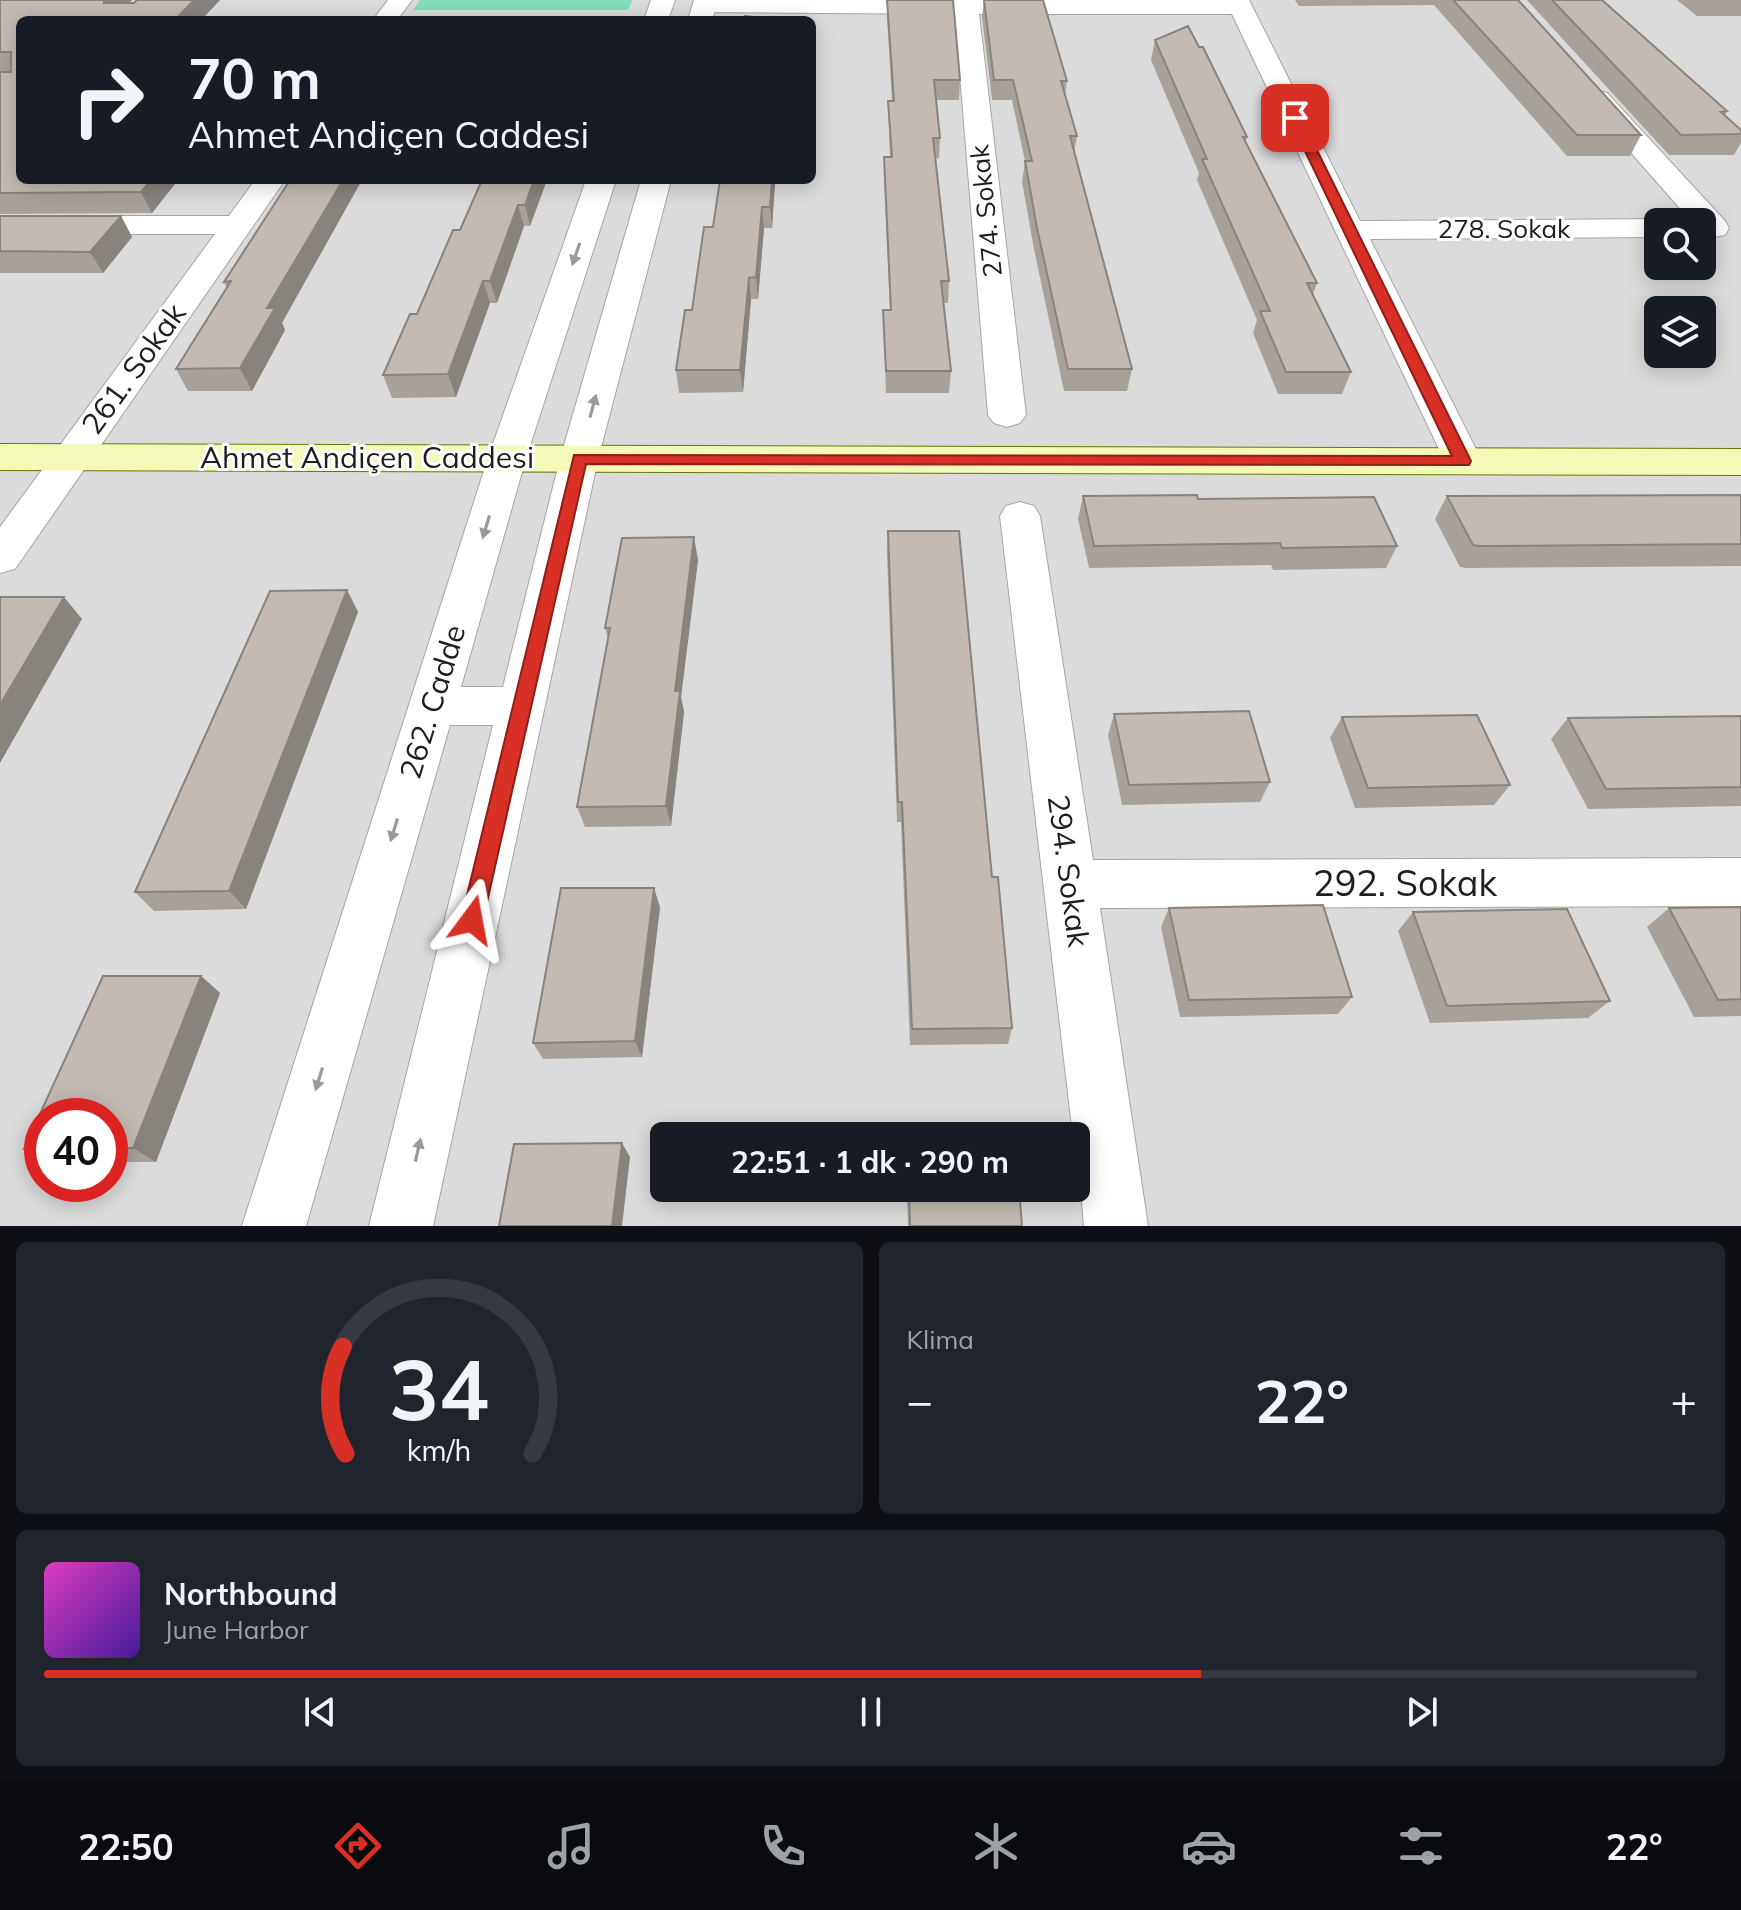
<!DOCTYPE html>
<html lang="tr">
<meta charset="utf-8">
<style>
:root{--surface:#171b24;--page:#20242c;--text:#f1f3f6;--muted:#9ea1a6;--line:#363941;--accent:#d93025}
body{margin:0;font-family:Mulish,sans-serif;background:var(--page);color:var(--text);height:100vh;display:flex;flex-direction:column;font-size:30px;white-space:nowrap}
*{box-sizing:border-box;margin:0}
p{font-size:26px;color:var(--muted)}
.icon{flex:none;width:44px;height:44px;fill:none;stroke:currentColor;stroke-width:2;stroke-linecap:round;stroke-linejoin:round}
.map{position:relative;height:1226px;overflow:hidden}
.details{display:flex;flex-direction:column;gap:16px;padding:16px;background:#0d0f14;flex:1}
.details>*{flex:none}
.banner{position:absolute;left:16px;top:16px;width:800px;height:168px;border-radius:12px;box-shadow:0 4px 20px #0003;background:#171b24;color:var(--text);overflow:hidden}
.buttons{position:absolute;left:1644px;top:208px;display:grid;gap:16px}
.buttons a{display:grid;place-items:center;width:72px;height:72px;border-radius:12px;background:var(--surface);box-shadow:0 4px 20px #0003;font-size:40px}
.speed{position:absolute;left:24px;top:1098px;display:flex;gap:16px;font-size:40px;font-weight:700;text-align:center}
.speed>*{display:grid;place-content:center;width:104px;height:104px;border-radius:50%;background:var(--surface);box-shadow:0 4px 20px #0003;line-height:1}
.speed .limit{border:12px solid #d22;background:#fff;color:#111}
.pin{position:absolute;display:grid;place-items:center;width:68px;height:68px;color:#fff;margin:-34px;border-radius:16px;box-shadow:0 4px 12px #0006}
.me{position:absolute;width:88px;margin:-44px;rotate:13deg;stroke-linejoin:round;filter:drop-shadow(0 0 6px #0008)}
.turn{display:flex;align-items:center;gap:28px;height:168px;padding:0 40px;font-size:36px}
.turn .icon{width:104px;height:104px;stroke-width:2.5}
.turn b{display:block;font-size:56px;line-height:68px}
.big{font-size:60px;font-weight:700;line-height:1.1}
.details .widget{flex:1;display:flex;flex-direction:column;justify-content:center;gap:12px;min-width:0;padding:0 28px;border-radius:12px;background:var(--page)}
.details .dial{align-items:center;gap:0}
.dial svg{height:208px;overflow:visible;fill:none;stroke:var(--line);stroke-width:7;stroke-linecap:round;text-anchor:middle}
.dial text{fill:var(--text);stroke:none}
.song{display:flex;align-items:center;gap:24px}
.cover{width:96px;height:96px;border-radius:12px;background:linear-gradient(135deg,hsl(310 70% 55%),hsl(260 70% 35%))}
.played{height:8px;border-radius:4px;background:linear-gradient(90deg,var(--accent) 70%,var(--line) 70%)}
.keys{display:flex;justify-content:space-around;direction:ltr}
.heat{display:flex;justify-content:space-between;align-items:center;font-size:44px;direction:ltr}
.details .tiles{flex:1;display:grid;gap:16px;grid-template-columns:1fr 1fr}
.widget:last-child{grid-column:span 2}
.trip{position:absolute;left:650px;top:1122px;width:440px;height:80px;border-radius:12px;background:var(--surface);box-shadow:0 4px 20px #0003;font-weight:700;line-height:80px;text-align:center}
.tab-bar{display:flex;height:128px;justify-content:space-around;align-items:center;background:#090b0e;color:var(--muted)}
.tab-bar .icon{width:56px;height:56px}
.tab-bar .selected{color:var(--accent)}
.tab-bar b{font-size:36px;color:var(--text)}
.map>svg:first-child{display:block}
.residential{fill:#dcdbdb;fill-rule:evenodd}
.pitch{fill:#82debb}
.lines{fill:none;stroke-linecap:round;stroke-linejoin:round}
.minor-casing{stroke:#a5a5a5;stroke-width:2}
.tertiary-casing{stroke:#a5a5a5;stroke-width:2}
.secondary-casing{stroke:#677405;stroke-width:2}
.minor{fill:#fff;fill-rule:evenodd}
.tertiary{fill:#fff;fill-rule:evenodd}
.secondary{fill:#f5f9b7;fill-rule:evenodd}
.wall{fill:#a8a19a}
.shaded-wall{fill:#88837d}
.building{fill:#c3bbb3;stroke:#88837d;stroke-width:2}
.oneway{fill:#9a9a9a}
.route{fill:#d93025;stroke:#8d1f18;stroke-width:2}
.labels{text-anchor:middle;stroke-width:6;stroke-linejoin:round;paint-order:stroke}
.far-street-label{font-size:26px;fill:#1e1e1e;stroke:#fff}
.street-label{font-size:30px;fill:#1e1e1e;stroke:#fff}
.near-street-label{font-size:36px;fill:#1e1e1e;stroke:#fff}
</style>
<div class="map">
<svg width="1741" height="1226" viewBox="0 0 1741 1226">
<rect width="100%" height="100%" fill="#efebe4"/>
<path class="residential" d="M0 0H1741V1226H0ZM20 20H812V180H20ZM1658 222H1702V266H1658ZM1658 310H1702V354H1658ZM42 1116H110V1184H42ZM664 1136H1076V1188H664Z"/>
<path class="pitch" d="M420 0H632L628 10H413Z"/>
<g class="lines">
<g class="minor-casing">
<path id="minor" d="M388 0H412L397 20H373Z
M704 0H1249L1360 221 1658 219 1669 222H1658V237L1370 239 1482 461 1477 470 1463 474 1449 470 1232 14H979L1026 415 1020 423 1007 427 994 423 988 415 955 14 696 12 692 7 696 2Z
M1598 91 1607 93 1725 221 1729 228 1725 235 1714 237 1703 235 1702 222H1692L1589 105 1585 99 1589 93Z
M255 180H285L15 569 0 573V527L215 234H0V216H229Z
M1020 502 1034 506 1040 516 1093 860 1741 858V906L1100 908 1148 1226H1084L1076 1136H1073L1000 516 1006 506Z"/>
</g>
<g class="tertiary-casing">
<path id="tertiary" d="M651 0H675L668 20H644Z
M694 0H718L712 20H688Z
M586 180H616L526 458 461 687H503L560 459 641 180H671L598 459 433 1226H369L493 725H450L306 1226H242L488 458Z"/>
</g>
<g class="secondary-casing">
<path id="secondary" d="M0 444 1741 449V475L0 470Z"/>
</g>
<use href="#minor" class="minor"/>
<use href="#tertiary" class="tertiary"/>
<use href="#secondary" class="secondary"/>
</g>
<path class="wall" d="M0 0H132L128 3H134L137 0H220L201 20 20 180H178L152 213 0 214Z
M887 0 960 80 959 100H936L940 138 939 158H936L949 281 948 303H944L951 371 949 393H886L883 310H890L884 177V157H890L888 101H892L887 16Z
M984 0 1067 81 1065 95 1077 136 1074 153 1132 369 1127 391H1064L1034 249 1022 182 1025 161 1012 100H992L982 17Z
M1295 0H1518L1641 135 1630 156H1567L1434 5 1299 6Z
M1527 0H1602L1727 111 1725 115 1741 130V143L1734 155H1669Z
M1677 0H1741V16H1697Z
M1155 40 1199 47 1247 137 1246 142 1317 283 1313 294 1351 372 1342 394H1278L1253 333 1257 320 1197 180 1199 173 1151 60Z
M290 180 282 323 285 330 252 391H188L176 369 227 288 224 282Z
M547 180 530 226H524L497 303H490L456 397 392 398 383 375 417 314 460 230Z
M720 180H775L772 228H764L758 299H751L743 392 679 393 676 370 713 227Z
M0 216H121L132 237 103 273H0Z
M1741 495V566L1467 568 1460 567 1435 519 1447 496Z
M1083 496 1198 499 1397 546 1386 568 1273 570 1271 565 1089 568 1078 519Z
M888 531 992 877 1012 1028 1008 1044 910 1045 901 822H897L887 554Z
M698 560 681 697 684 712 671 826 585 827 577 807 608 639 605 628Z
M347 590 358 612 246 909 154 911 135 892Z
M1114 714 1270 782 1260 802 1122 805 1108 735Z
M1741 716V806L1588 809 1551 739 1568 718Z
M1342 717 1510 785 1494 805 1355 808 1330 738Z
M660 907 642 1057 543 1059 533 1043Z
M1741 907V1016L1694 1017 1647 927 1669 908Z
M1169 908 1352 997 1338 1014 1180 1017 1161 927Z
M1413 912 1610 1001 1588 1018 1430 1023 1398 931Z
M103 976H201L220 993 156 1162H110V1116H42V1158L24 1149Z
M907 1188H1019L1022 1226H908Z"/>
<path class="shaded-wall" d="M104 0H132L113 18 104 3Z
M194 0H220L201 20H175Z
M151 180H178L152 213 141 192Z
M343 180H362L282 323 285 330 252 391 240 368 267 308Z
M534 180H547L530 226 525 205Z
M772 180H775V184L772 228 770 207Z
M518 205 524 226 497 303 490 281Z
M762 207 764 228 758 299 756 277Z
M121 216 132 237 103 273 90 252Z
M749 278 751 299 743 392 740 370Z
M483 281 490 303 456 397 448 374Z
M694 537 698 560 681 697 684 712 671 826 666 806 675 691Z
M347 590 358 612 246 909 229 891Z
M64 597 82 619 0 763V705Z
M654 888 660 907 642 1057 635 1041Z
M201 976 220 993 156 1162 133 1148Z
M622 1143 630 1157 622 1226H612Z"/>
<path class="building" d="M0 0H104V3H134L137 0H194L175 20H20V180H151L141 192 0 193V72H11V52H0Z
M887 0H953L960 80H934L940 138H933L949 281H941L951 371H886L883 310H891L884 157H892L888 101H894Z
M984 0H1043L1067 81H1061L1077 136H1070L1132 369H1068L1037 228 1025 161H1032L1013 80H994Z
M1453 0H1518L1641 135H1577Z
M1552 0H1602L1727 111 1721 112 1741 130V134L1681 135Z
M745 16 782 20H745Z
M1188 26 1199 47H1203L1247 137H1243L1317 283H1307L1351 372H1286L1260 311H1270L1202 159H1207L1155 40Z
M290 180H343L267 308H275L240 368 176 369 231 281 224 282Z
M482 180H534L525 205H518L490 281H483L448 374 383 375 410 314H417L453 230H460Z
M720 180H772L770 207H762L756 277 749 278 740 370H676L685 310H692L704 227H713Z
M0 216H121L90 252 0 251Z
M1197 495 1198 499 1374 497 1397 546 1282 548 1280 543 1094 546 1083 496Z
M1741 495V544L1480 546 1473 545 1447 496Z
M888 531H959L992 877H998L1012 1028 912 1029 902 802H898Z
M694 537 675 691H680L666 806 577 807 610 628H605L622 538Z
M347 590 229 891 135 892 270 591Z
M0 597H64L0 705Z
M1249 711 1270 782 1129 785 1114 714Z
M1477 715 1510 785 1368 788 1342 717Z
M1741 716V787L1606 789 1568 718Z
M561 888H654L635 1041 533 1043Z
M1323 905 1352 997 1189 1000 1169 908Z
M1741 907V999L1718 1000 1669 908Z
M1567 909 1610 1001 1447 1006 1413 912Z
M103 976H201L133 1148H110V1116H42V1149H24Z
M1014 1132V1136H907V1133Z
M622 1143 612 1226H499L514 1144Z
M909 1188H1019L1022 1226H910Z"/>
<defs><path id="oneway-solid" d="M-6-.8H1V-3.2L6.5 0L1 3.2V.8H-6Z" transform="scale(2)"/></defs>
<g class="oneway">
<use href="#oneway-solid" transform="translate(576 254) rotate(109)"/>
<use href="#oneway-solid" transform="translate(593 406) rotate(-75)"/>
<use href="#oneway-solid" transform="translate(486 527) rotate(107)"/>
<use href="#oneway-solid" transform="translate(394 830) rotate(107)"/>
<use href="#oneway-solid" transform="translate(319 1079) rotate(107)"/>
<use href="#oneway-solid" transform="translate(418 1150) rotate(-77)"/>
</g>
<path class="route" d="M1291 116 1301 118 1471 461 1469 465 586 464 483 920 480 927 472 931 464 927 461 920 574 455 1452 456 1289 118Z"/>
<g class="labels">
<g class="far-street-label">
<text transform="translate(986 211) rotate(-96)" y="9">274. Sokak</text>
<text x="1504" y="238">278. Sokak</text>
</g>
<g class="street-label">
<text transform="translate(134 369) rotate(-54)" y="10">261. Sokak</text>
<text x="367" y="468">Ahmet Andiçen Caddesi</text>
<text transform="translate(433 702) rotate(-73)" y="10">262. Cadde</text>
<text transform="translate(1068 871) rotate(82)" y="10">294. Sokak</text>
</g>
<g class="near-street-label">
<text x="1405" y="896">292. Sokak</text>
</g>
</g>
</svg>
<div class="buttons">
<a><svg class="icon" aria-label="search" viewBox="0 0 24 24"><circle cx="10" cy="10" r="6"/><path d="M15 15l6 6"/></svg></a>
<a><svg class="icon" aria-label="layers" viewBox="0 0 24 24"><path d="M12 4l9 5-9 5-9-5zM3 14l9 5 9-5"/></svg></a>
</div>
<div class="speed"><div class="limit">40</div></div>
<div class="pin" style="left:1295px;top:118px;background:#d93025"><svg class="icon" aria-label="arrive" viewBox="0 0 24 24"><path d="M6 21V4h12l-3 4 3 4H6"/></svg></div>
<svg class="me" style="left:472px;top:920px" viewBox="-20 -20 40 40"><path d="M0-17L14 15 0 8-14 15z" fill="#d93025" stroke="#fff" stroke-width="4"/></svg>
<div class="trip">22:51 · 1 dk · 290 m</div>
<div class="banner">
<div class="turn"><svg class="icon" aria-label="right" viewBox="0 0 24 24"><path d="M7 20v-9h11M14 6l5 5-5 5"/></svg><div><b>70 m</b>Ahmet Andiçen Caddesi</div></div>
</div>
</div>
<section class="details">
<div class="tiles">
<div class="widget dial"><svg viewBox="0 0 100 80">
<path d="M14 69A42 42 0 1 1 86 69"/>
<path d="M14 69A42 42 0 0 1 13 28" stroke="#d93025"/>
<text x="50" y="56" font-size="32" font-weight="700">34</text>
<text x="50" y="72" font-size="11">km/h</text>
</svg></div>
<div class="widget"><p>Klima</p>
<div class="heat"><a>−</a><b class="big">22°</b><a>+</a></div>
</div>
<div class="widget">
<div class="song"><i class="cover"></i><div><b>Northbound</b><p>June Harbor</p></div></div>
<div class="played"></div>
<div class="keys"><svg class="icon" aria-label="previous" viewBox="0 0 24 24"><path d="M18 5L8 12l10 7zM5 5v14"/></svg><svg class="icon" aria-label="pause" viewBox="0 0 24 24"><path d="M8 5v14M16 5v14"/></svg><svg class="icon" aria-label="next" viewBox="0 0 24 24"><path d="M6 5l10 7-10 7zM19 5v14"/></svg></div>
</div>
</div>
</section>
<nav class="tab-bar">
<b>22:50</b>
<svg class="icon selected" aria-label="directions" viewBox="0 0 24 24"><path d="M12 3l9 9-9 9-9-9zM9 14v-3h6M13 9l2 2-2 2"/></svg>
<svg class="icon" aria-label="music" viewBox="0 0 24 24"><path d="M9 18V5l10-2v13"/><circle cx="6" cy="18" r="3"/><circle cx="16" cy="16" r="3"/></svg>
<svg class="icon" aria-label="phone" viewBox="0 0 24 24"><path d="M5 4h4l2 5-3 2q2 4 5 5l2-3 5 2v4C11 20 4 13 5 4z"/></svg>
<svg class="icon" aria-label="climate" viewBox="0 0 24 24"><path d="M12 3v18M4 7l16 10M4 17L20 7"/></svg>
<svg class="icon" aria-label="car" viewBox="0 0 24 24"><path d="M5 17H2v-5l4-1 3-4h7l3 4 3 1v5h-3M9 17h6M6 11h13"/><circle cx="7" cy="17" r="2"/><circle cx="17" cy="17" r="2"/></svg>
<svg class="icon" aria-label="filters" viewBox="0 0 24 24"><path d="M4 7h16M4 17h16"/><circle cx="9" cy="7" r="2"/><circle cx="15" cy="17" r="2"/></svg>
<b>22°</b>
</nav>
